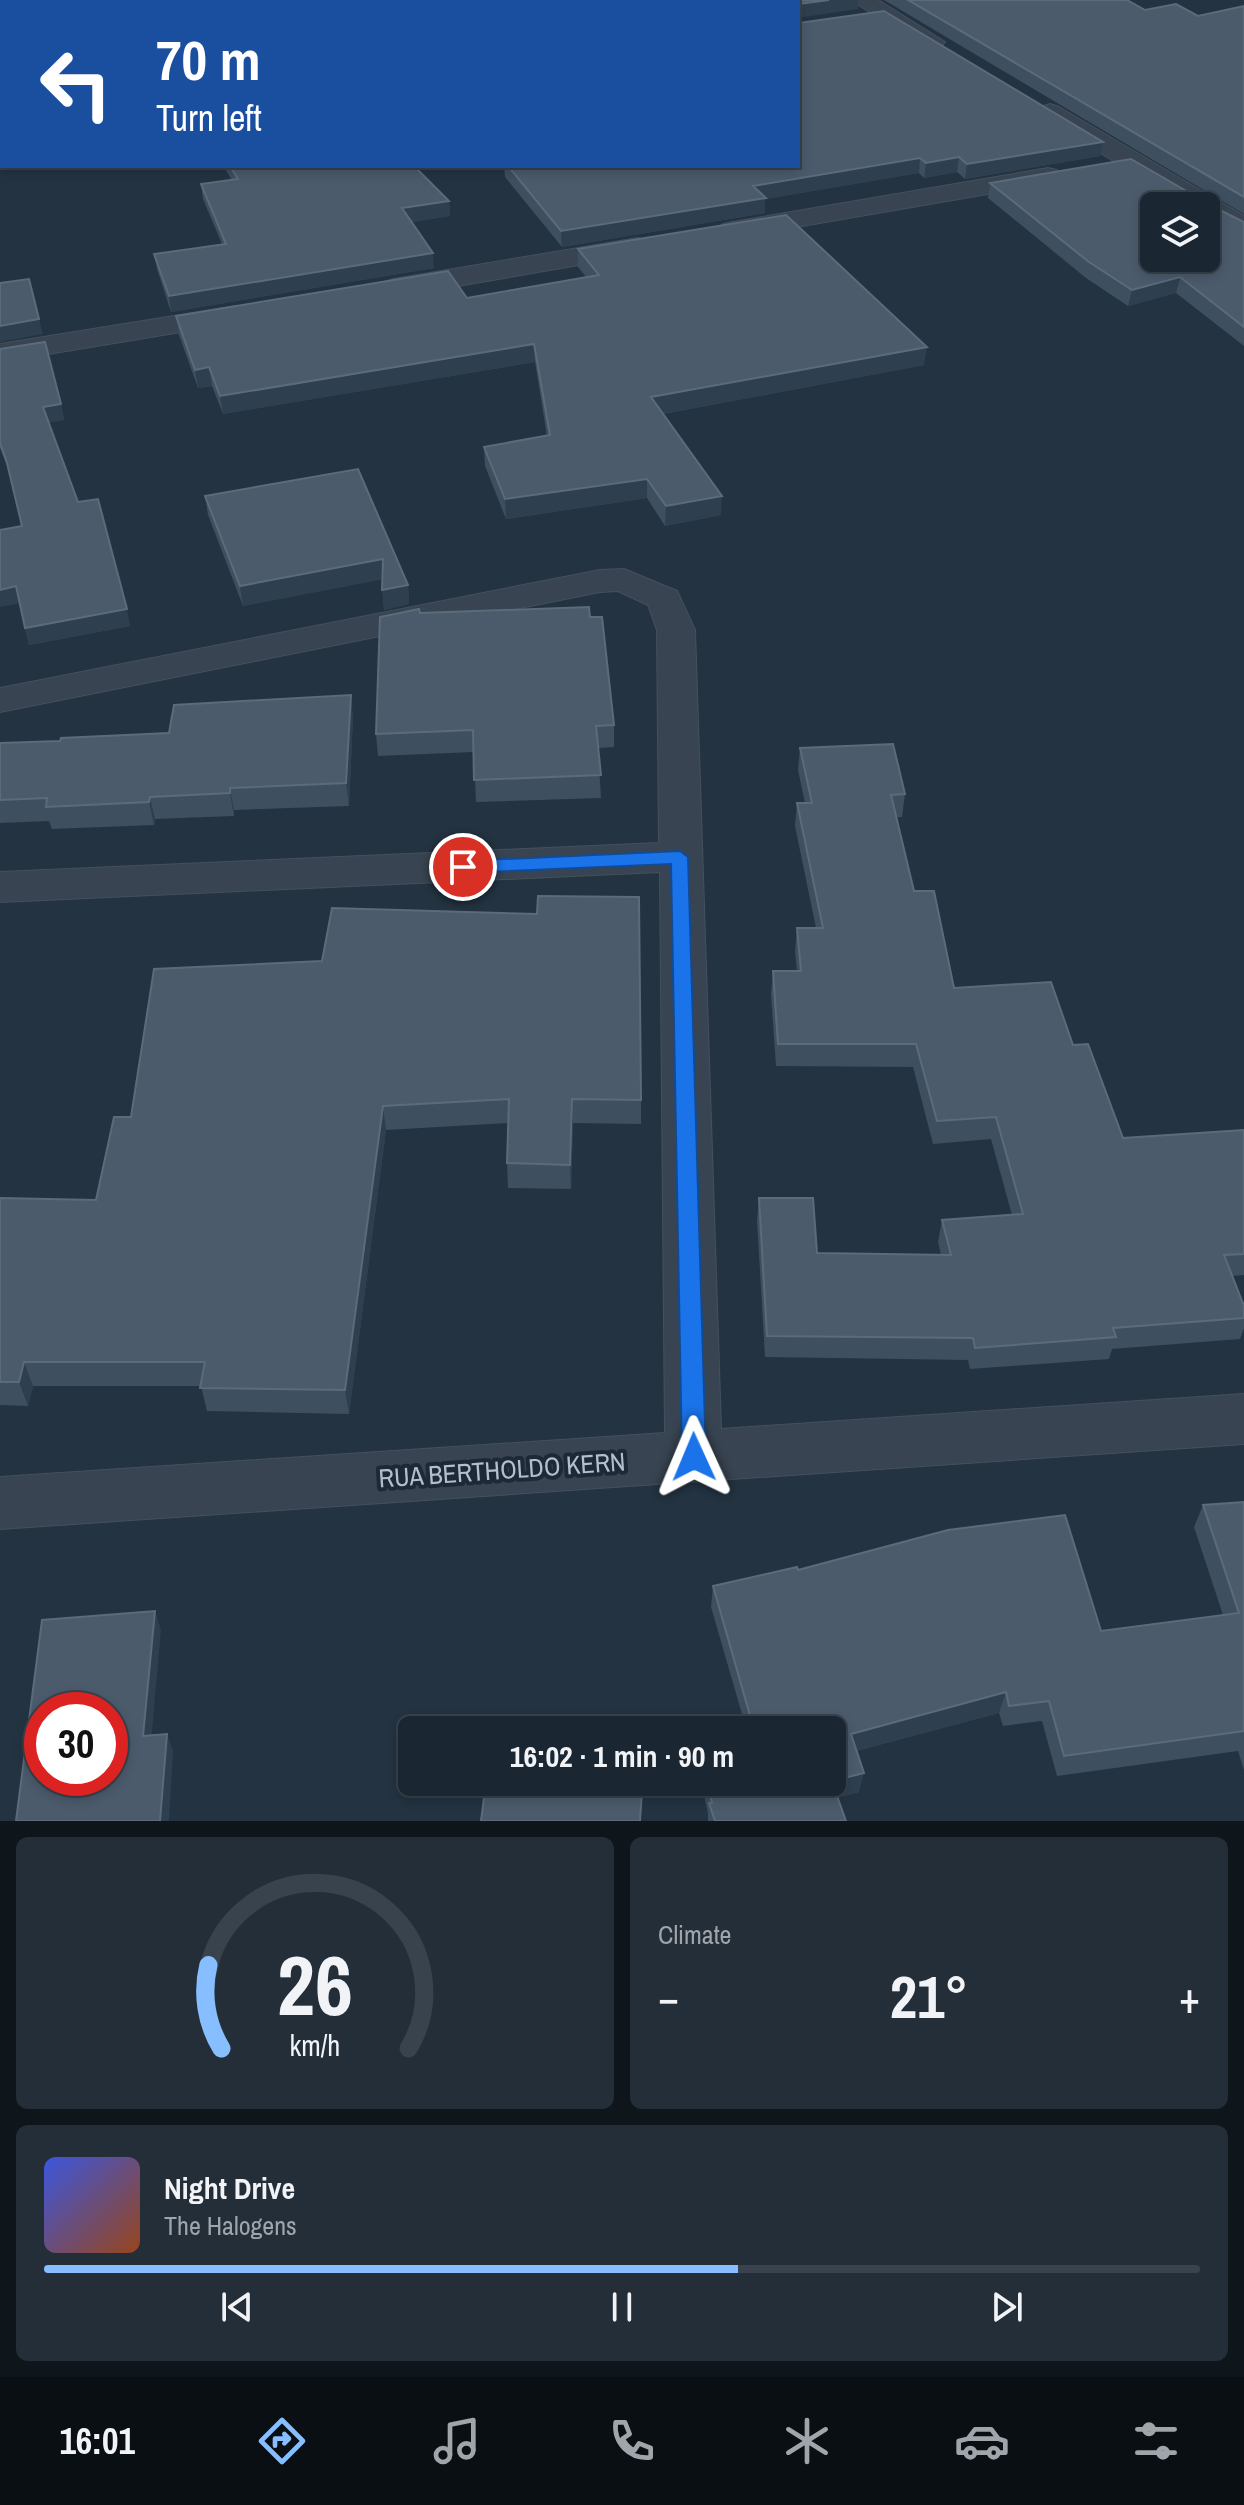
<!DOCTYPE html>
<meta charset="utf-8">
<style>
:root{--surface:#1a2631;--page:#232e39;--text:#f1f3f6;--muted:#9fa5ab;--line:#38434d;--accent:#86beff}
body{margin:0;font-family:"Archivo Narrow",sans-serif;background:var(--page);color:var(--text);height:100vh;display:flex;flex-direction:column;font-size:30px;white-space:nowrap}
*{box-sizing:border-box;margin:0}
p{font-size:26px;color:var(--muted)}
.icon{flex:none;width:44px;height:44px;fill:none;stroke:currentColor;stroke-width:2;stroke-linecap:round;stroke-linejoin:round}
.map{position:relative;height:1821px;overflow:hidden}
.drawer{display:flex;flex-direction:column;gap:16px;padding:16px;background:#0e151b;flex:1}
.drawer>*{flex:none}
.top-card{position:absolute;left:0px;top:0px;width:800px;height:168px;box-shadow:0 4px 12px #0003,0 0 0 2px var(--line);background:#1a4fa0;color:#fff;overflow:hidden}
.fabs{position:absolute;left:1140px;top:192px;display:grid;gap:16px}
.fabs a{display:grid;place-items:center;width:80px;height:80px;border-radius:12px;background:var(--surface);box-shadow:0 4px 12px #0003,0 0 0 2px var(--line);font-size:40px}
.speed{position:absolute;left:24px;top:1692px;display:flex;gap:16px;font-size:40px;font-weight:700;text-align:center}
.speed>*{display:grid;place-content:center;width:104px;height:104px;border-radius:50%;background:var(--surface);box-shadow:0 4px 12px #0003,0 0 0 2px var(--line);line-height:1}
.speed .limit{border:12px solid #d22;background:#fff;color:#111}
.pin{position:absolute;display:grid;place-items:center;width:68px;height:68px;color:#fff;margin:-34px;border:4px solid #fff;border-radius:50%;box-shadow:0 2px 8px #0007}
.me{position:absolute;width:88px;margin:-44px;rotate:359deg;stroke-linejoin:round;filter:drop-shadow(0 0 6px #0008)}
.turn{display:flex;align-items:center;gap:28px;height:168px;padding:0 24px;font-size:36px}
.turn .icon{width:104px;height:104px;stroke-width:2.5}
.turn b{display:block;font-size:56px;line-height:68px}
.big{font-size:60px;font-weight:700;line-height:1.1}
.drawer .card{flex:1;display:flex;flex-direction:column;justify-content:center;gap:12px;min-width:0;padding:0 28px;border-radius:12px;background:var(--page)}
.drawer .dial{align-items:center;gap:0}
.dial svg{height:208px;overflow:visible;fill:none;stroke:var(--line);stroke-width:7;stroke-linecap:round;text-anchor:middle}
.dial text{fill:var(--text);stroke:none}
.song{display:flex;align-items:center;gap:24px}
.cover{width:96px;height:96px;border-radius:12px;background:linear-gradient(135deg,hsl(230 70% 55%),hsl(20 70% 35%))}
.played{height:8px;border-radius:4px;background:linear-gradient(90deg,var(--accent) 60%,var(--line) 60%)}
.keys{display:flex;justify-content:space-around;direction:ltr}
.heat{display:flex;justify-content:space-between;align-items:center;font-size:44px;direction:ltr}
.drawer .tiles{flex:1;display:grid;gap:16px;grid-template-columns:1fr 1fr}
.card:last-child{grid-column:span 2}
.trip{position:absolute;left:398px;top:1716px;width:448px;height:80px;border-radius:12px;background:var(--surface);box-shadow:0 4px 12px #0003,0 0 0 2px var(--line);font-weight:700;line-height:80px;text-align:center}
.dock{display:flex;height:128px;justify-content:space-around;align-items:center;background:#0a0f14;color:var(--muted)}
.dock .icon{width:56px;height:56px}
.dock .on{color:var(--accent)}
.dock b{font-size:36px;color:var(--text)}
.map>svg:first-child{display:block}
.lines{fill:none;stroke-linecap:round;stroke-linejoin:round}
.minor-casing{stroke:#44505d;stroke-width:2}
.minor{fill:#384451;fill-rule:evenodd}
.wall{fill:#3e4f60}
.shaded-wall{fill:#2e3f4f}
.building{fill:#4b5b6c;stroke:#5b6b7a;stroke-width:2;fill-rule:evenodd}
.route{fill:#1a73e8;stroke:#114b97;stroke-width:2}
.labels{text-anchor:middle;stroke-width:8;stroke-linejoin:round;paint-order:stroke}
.near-street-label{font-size:26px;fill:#b4bfcb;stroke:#1d2936}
</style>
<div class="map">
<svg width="1244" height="1821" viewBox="0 0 1244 1821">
<rect width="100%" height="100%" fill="#233341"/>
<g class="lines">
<g class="minor-casing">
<path id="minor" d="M851 0H878L945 42 941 47H925Z
M1050 104 1059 107 1244 216V236L1206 217V206H1188L1041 117 1037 112 1041 107Z
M1048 168 1057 170 1061 176 1057 182 733 238 723 236 719 230 723 224 733 222Z
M638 238 648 241 652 247 648 253 394 297 384 294 379 288 384 282 394 279Z
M236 306 247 309 251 315 247 321 0 362V344Z
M624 569 677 591 695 630 721 1429 1244 1394V1444L0 1529V1477L665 1433 660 872 0 902V872L659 843 657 630 648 605 618 591 600 592 0 712V688L600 570Z"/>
</g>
<use href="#minor" class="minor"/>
</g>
<path class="wall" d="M884 0H1127L1145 10 1198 16 1244 6V214Z
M798 23 1100 156 965 179 957 172 924 178 919 173 765 199V213L562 247 505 177 504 166H798Z
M223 166H414L449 201 450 216 411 222 434 268 171 312 157 269 154 254 222 244 203 199 201 184 232 180Z
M990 183 1208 204 1244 222V346L1176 293 1128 306 1086 278 988 198Z
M578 249 924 365 663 414 721 515 665 526 647 498 506 519 485 466 484 447 547 436 535 362 223 414 212 386 198 388 179 335 176 316 467 298 586 277 578 267Z
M0 349 61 404 64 420 48 422 78 502 130 626 29 645 25 628 22 526 11 476 0 448Z
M205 496 408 585 409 604 384 610 382 579 243 606 208 515Z
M420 613 590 617 614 725V747L598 748 601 798 476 802 474 752 378 756 376 734Z
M353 717 349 806 234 810V816L155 819 154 825 52 829 49 821 0 823V743L60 741Z
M800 748 905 794 902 817H896L914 891 954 988 1073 1045 1123 1138 1244 1130V1275L1232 1276 1244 1306V1328L1240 1339 1112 1349 1109 1359 970 1369 968 1360 765 1357 757 1220 759 1198 817 1253 941 1255 938 1242 942 1220 1012 1215 991 1139 933 1144 913 1067 776 1066 771 994 773 971H797L795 951 797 928H816L795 826 797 803H805L798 770Z
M154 969 641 1100V1124L573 1123 571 1189 508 1188 507 1163 508 1123 386 1130 349 1414 207 1411 201 1386H33L28 1406 0 1405V1198L96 1200 131 1117Z
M1244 1502V1770L1238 1751 1057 1776 1042 1721 1003 1726 999 1713 856 1751 859 1792 837 1798 846 1821H708V1813L701 1782H832L744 1721 711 1607 713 1586 798 1570 1101 1631 1223 1615 1194 1527 1203 1505Z"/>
<path class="shaded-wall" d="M829 0H858V9L798 18V4Z
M0 59H2V74H0Z
M1103 142 1100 156 965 179 967 164Z
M959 157 957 172 924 178 926 163Z
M920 158 919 173 765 199V213L562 247 561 231 753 186Z
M449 201 450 216 403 224 402 208Z
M433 253 434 268 171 312 169 296Z
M1180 277 1176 293 1128 306 1132 290Z
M39 319 43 334 0 342V326Z
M534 344 535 362 223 414 220 396Z
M927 347 924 365 651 416V397Z
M209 367 212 386 198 388 195 370Z
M61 404 64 420 46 423 43 407Z
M647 479V498L506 519 505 499Z
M722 496 721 515 665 526 666 506Z
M383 559 385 579 243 606 240 586Z
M408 585 409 604 384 610 382 590Z
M16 586 21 603 0 607V590Z
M127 609 130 626 29 645 25 628Z
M351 695 353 717 349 806 346 783Z
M230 788 234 810V816L230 793Z
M150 797 155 819 154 825 149 802Z
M572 1099 573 1123 571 1189 570 1165Z
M383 1106 386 1130 349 1414 345 1390Z
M24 1362 33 1386 28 1406 19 1382Z
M155 1611 161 1630 150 1754 143 1736Z
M1006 1692 999 1713 847 1753 851 1734Z
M167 1734 173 1751 169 1821H160Z
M864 1773 859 1792 828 1800 832 1781Z"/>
<path class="building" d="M0 0H829L798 4V9V2H2V59H0Z
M908 0H1127L1145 10 1176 4 1198 16 1244 6V197Z
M884 11 1103 142 967 164 959 157 926 163 920 158 753 186 766 198 561 231 508 166H798V23Z
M1131 159 1190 193 1206 194 1208 204 1244 222V327L1180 277 1132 290 1089 262 990 183ZM1154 206H1206V258H1154Z
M230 166H414L449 201 402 208 433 253 169 296 154 254 226 244 201 184 238 179Z
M786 215 927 347 651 397 722 496 666 506 647 479 505 499 484 447 550 435 534 344 220 396 209 367 195 370 176 316 448 271 467 298 599 275 578 249Z
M29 279 39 319 0 326V283Z
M45 342 61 404 43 407 78 502 98 499 127 609 25 628 16 586 0 590V530L22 526 7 463 0 443V349Z
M358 469 408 585 382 590 383 559 240 586 205 496Z
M589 607 590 617H602L614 725 596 726 601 775 474 780 473 730 376 734 380 617 419 609 420 613Z
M351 695 346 783 230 788V793L150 797 149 802 46 807 47 798 0 800V743L60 741 61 738 169 733 174 705Z
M893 744 905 794 891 795 914 891H934L954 988 1051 982 1073 1045 1088 1044 1123 1138 1244 1130V1254L1224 1255 1244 1306V1318L1113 1328 1116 1337 975 1348 973 1338 767 1336 759 1198H813L817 1253 951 1255 942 1220 1023 1214 996 1117 937 1121 916 1044H778L773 971H801L797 928H823L797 803H812L800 748Z
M538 896 639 897 641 1100 572 1099 570 1165 507 1163 509 1099 383 1106 345 1390 200 1388 205 1362H24L19 1382H0V1198L96 1200 114 1117H131L154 969 322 961 332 908 537 914Z
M1244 1502V1731L1064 1756 1049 1701 1009 1706 1006 1692 851 1734 864 1773 832 1781V1730H709L751 1719 713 1586 797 1567 798 1570 948 1530 1065 1515 1101 1631 1239 1613 1203 1505Z
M155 1611 143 1736 167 1734 160 1821H16L42 1620ZM42 1710H110V1778H42Z
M486 1782H552L642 1790 640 1821H481Z
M707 1782H832L846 1821H715L709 1803H712Z"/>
<path class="route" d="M680 851 688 857 706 1457 702 1465 694 1468 685 1465 682 1457 671 864 463 873 455 867 463 861Z"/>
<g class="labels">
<g class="near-street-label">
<text transform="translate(502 1470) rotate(-4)" y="9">RUA BERTHOLDO KERN</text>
</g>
</g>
</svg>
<div class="fabs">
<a><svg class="icon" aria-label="layers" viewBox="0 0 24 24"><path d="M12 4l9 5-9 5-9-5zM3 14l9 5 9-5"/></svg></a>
</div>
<div class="speed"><div class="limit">30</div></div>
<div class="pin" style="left:463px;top:867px;background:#d93025"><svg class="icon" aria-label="arrive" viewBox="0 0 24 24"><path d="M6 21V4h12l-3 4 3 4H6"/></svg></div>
<svg class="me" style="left:694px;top:1457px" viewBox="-20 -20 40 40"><path d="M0-17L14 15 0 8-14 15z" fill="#1a73e8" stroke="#fff" stroke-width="4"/></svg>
<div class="trip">16:02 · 1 min · 90 m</div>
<div class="top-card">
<div class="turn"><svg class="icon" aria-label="left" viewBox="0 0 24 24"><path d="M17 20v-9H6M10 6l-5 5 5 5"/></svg><div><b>70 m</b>Turn left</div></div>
</div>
</div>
<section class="drawer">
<div class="tiles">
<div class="card dial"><svg viewBox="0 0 100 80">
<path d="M14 69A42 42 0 1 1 86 69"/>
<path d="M14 69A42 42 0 0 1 9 37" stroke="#86beff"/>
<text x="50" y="56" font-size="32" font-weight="700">26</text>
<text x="50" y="72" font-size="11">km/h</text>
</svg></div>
<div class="card"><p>Climate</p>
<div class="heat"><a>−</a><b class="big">21°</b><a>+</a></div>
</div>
<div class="card">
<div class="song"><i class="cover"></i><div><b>Night Drive</b><p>The Halogens</p></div></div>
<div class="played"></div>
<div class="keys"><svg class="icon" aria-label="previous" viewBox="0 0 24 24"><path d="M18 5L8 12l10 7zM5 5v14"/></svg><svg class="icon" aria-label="pause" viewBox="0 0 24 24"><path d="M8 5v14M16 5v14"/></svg><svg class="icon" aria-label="next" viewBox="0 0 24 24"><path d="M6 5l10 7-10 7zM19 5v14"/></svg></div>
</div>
</div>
</section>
<nav class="dock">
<b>16:01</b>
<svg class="icon on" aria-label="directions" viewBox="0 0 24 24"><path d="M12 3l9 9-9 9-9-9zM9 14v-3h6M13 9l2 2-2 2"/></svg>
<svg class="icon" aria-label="music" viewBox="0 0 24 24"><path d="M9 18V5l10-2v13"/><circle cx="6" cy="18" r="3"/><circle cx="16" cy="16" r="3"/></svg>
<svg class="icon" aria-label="phone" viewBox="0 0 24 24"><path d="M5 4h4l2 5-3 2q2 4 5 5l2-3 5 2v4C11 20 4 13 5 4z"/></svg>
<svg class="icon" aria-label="climate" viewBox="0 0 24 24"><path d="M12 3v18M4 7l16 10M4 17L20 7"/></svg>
<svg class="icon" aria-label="car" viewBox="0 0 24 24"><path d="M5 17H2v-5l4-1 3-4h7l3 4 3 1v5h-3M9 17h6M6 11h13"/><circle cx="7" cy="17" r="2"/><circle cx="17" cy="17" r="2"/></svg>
<svg class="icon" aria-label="filters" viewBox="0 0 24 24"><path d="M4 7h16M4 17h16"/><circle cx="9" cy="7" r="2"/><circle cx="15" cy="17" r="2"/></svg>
</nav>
